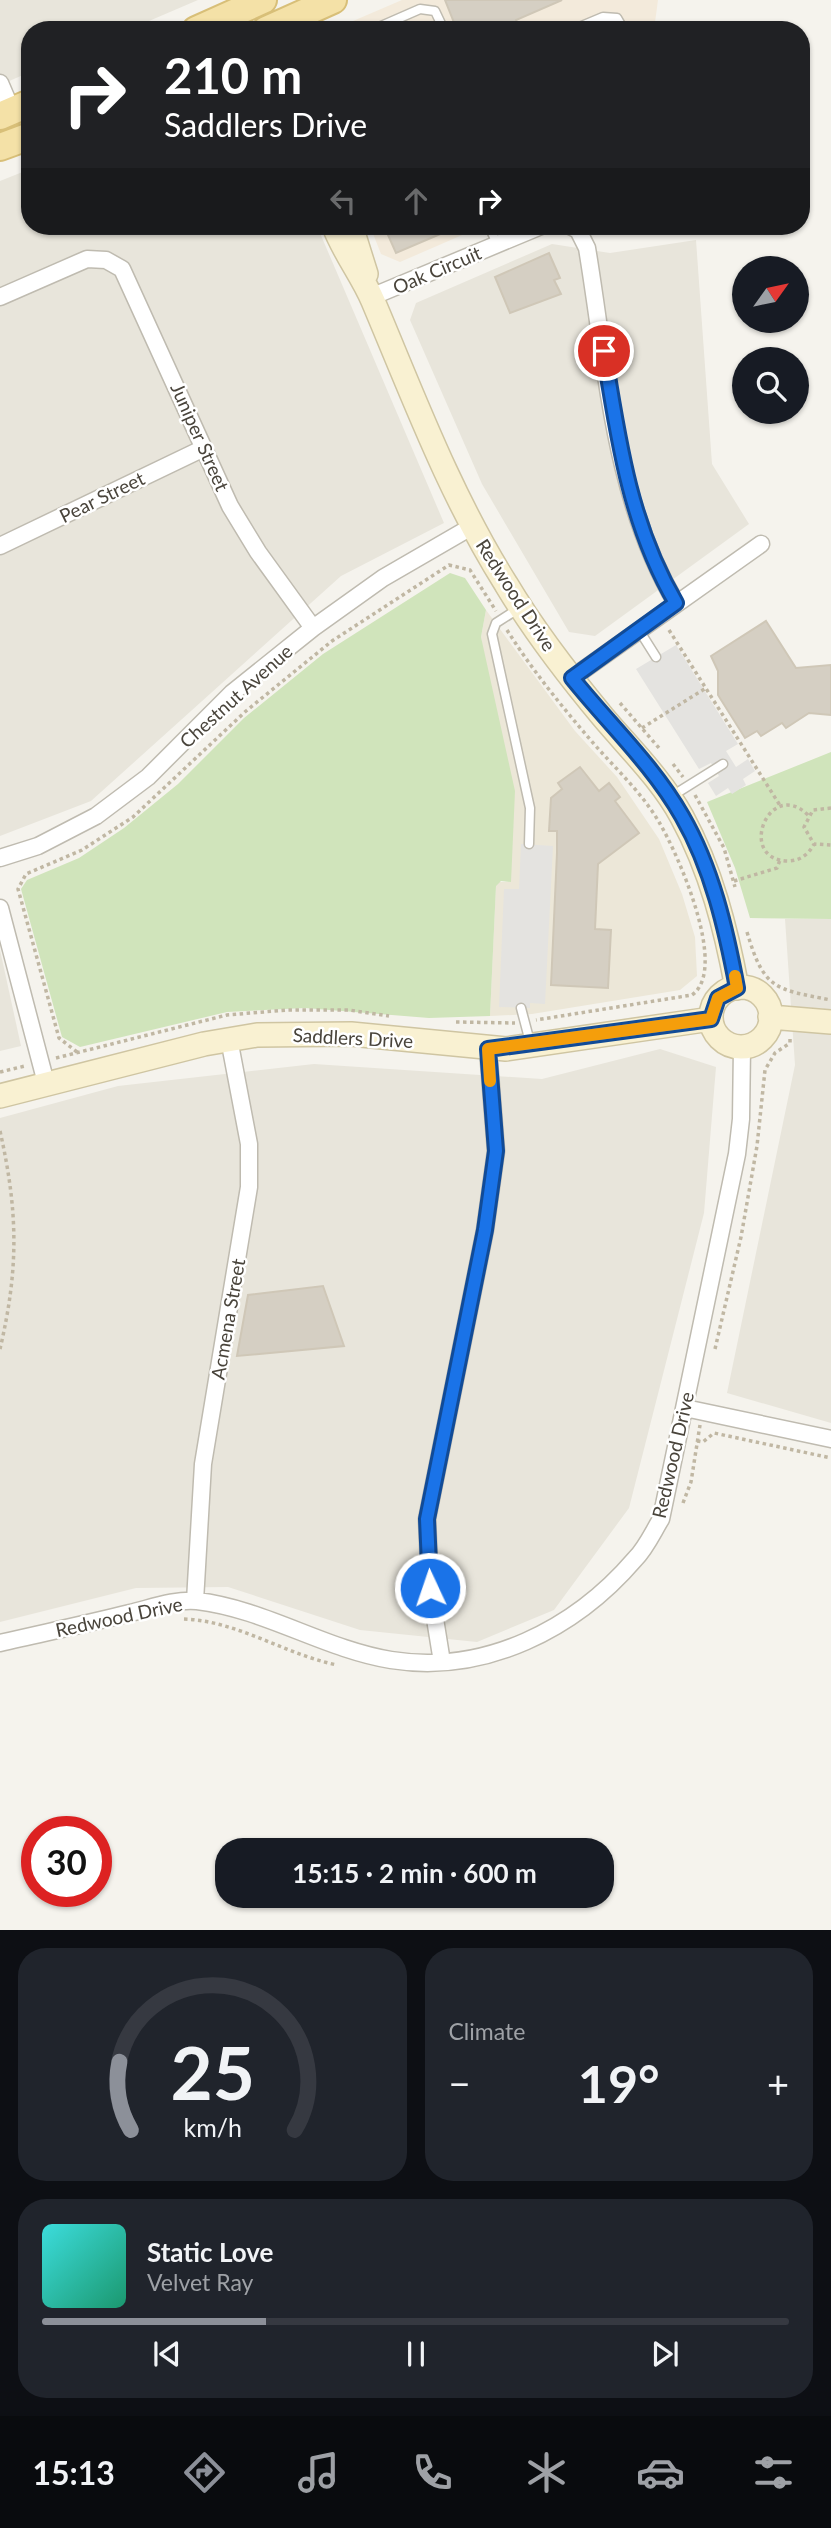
<!DOCTYPE html>
<meta charset="utf-8">
<style>
:root{--surface:#171b24;--page:#20242c;--text:#f1f3f6;--muted:#9ea1a6;--line:#363941;--accent:#8c9099}
body{margin:0;font-family:Lato,sans-serif;background:var(--page);color:var(--text);height:100vh;display:flex;flex-direction:column;font-size:26px;white-space:nowrap}
*{box-sizing:border-box;margin:0}
p{font-size:23px;color:var(--muted)}
.icon{flex:none;width:38px;height:38px;fill:none;stroke:currentColor;stroke-width:2;stroke-linecap:round;stroke-linejoin:round}
.map{position:relative;height:1930px;overflow:hidden}
.sheet{display:flex;flex-direction:column;gap:18px;padding:18px;background:#0d0f14;flex:1}
.sheet>*{flex:none}
.hud{position:absolute;left:21px;top:21px;width:789px;height:214px;border-radius:28px;box-shadow:0 2px 5px #0004;background:#202124;color:#fff;overflow:hidden}
.needle{width:46px;rotate:57deg}
.tools{position:absolute;left:732px;top:256px;display:grid;gap:14px}
.tools a{display:grid;place-items:center;width:77px;height:77px;border-radius:50%;background:var(--surface);box-shadow:0 2px 5px #0004;font-size:35px}
.speed{position:absolute;left:21px;top:1816px;display:flex;gap:14px;font-size:35px;font-weight:700;text-align:center}
.speed>*{display:grid;place-content:center;width:91px;height:91px;border-radius:50%;background:var(--surface);box-shadow:0 2px 5px #0004;line-height:1}
.speed .limit{border:10px solid #d22;background:#fff;color:#111}
.pin{position:absolute;display:grid;place-items:center;width:60px;height:60px;color:#fff;margin:-30px;border:4px solid #fff;border-radius:50%;box-shadow:0 2px 7px #0007}
.me{position:absolute;width:77px;margin:-38px;rotate:357deg;stroke-linejoin:round;filter:drop-shadow(0 0 5px #0008)}
.turn{display:flex;align-items:center;gap:24px;height:147px;padding:0 28px;font-size:32px}
.turn .icon{width:91px;height:91px;stroke-width:2.5}
.turn b{display:block;font-size:49px;line-height:60px}
.lanes{display:flex;align-items:center;height:66px;padding:0 28px;background:#0003;justify-content:center;gap:35px;direction:ltr}
.lanes .off{opacity:.35}
.big{font-size:52px;font-weight:700;line-height:1.1}
.sheet .card{flex:1;display:flex;flex-direction:column;justify-content:center;gap:10px;min-width:0;padding:0 24px;border-radius:28px;background:var(--page)}
.sheet .dial{align-items:center;gap:0}
.dial svg{height:182px;overflow:visible;fill:none;stroke:var(--line);stroke-width:7;stroke-linecap:round;text-anchor:middle}
.dial text{fill:var(--text);stroke:none}
.song{display:flex;align-items:center;gap:21px}
.cover{width:84px;height:84px;border-radius:10px;background:linear-gradient(135deg,hsl(180 70% 55%),hsl(160 70% 35%))}
.played{height:7px;border-radius:4px;background:linear-gradient(90deg,var(--accent) 30%,var(--line) 30%)}
.keys{display:flex;justify-content:space-around;direction:ltr}
.heat{display:flex;justify-content:space-between;align-items:center;font-size:38px;direction:ltr}
.sheet .tiles{flex:1;display:grid;gap:18px;grid-template-columns:1fr 1fr}
.card:last-child{grid-column:span 2}
.trip{position:absolute;left:215px;top:1838px;width:399px;height:70px;border-radius:28px;background:var(--surface);box-shadow:0 2px 5px #0004;font-weight:700;line-height:70px;text-align:center}
.dock{display:flex;height:112px;justify-content:space-around;align-items:center;background:#090b0e;color:var(--muted)}
.dock .icon{width:49px;height:49px}
.dock .active{color:var(--accent)}
.dock b{font-size:32px;color:var(--text)}
.map>svg:first-child{display:block}
.residential{fill:#e8e5db}
.commercial{fill:#f3eadb}
.education{fill:#ece7d8}
.green{fill:#d0e4bb}
.parking{fill:#e4e3e0}
.building{fill:#d5cfc3;stroke:#cfc7b7;stroke-width:2}
.lines{fill:none;stroke-linecap:round;stroke-linejoin:round}
.lane-casing{stroke:#bfbbb0;stroke-width:11}
.street-casing{stroke:#bfbbb0;stroke-width:19}
.secondary-casing{stroke:#cfc5a2;stroke-width:26}
.primary-casing{stroke:#d8bf78;stroke-width:30}
.path{stroke:#c0b7a3;stroke-width:3.5;stroke-dasharray:3.5 3.5;stroke-linecap:butt}
.lane{stroke:#fff;stroke-width:8}
.street{stroke:#fff;stroke-width:16}
.secondary{stroke:#f9f1d2;stroke-width:23}
.primary{stroke:#f4e1a7;stroke-width:26}
.route-casing{stroke:#114b97;stroke-width:18}
.route{stroke:#1a73e8;stroke-width:12}
.slow{stroke:#f59e0b;stroke-width:12}
.labels{text-anchor:middle;stroke-width:5;stroke-linejoin:round;paint-order:stroke}
.street-label{font-size:19px;fill:#49443b;stroke:#fff}
</style>
<div class="map">
<svg width="831" height="1930" viewBox="0 0 831 1930">
<rect width="100%" height="100%" fill="#f5f3ed"/>
<path class="residential" d="M0 0H198L128 30H30V72L0 85Z
M30 169V226H317L444 523 341 576 91 801 0 836V181Z
M696 240 712 464 749 524 595 636 569 632 482 484 410 320 416 303 552 244 610 253Z
M785 919H831V1423L727 1393 795 1065Z
M0 950 21 1046 0 1051Z
M660 1049 716 1067 704 1213 629 1508 554 1610 477 1642 360 1630 228 1587 136 1588 0 1622V1118L118 1086 314 1064 542 1079Z"/>
<path class="commercial" d="M402 0H658L654 30H332Z
M370 226H483L400 262 381 254Z"/>
<path class="education" d="M486 610 575 731 617 777 659 839 682 894 695 937 697 976 680 990 532 1014 490 1016 496 885 497 882H511L481 637Z"/>
<path class="green" d="M450 573 465 578 486 610 481 637 515 791 511 882 501 881 496 886 490 1016 429 1018 305 1008 227 1012 80 1047 62 1037 21 889 27 880 79 858 124 828 178 784 244 718 323 654Z
M831 752V919L750 918 735 868 707 802Z"/>
<path class="parking" d="M676 645 738 744 726 751 736 767 748 759 755 771 743 779 746 785 732 794 728 788 716 796 708 783 719 776 711 763 699 769 636 669Z
M521 844 553 846 545 1004 530 1003V1008L499 1007 504 889H519Z"/>
<path class="building" d="M445 0H562L516 20 517 23 502 30H457Z
M384 226H459L396 253Z
M549 253 560 278 554 280 561 294 510 313 495 277Z
M766 621 796 668 831 665V715L809 713 786 728 782 723 761 736 757 731 745 738 718 695V671L711 656Z
M580 767 599 791 609 783 620 797 615 801 639 833 598 864 595 929 611 930 608 988 551 985 557 853V831H549L551 798 562 789 558 783Z
M323 1286 344 1346 237 1356 248 1295Z"/>
<g class="lines">
<g class="lane-casing">
<path id="lane" d="M372 30 420 9 435 11 444 30
M572 30 603 17 617 18 624 30
M489 226 497 244
M518 609 496 623 492 634 530 808 529 844
M639 630 656 657
M672 796 723 764
M521 1008 530 1042"/>
</g>
<g class="street-casing">
<path id="street" d="M0 83 12 111
M570 226 578 230 587 248C607 367 613 497 676 603
M0 297 87 259 106 260 122 269 230 506 258 552 313 628
M371 297 541 226
M0 546 204 448
M572 678 761 544
M0 858 38 846 96 816 148 777 232 693 313 628 383 578 471 527
M0 908 46 1083
M685 1408 831 1439
M195 1601 203 1464 249 1187V1144L229 1039
M0 1643C43 1633 86 1624 130 1613 151 1608 175 1599 197 1601 265 1609 324 1649 391 1660 485 1675 575 1629 635 1559 646 1548 653 1532 661 1519L737 1154 741 1119 742 1047
M442 1662 430 1588 427 1519 485 1230 496 1151 488 1049"/>
</g>
<g class="secondary-casing">
<path id="secondary" d="M334 226C344 253 362 275 373 301 414 398 450 495 506 584 534 631 568 675 603 717 630 749 662 780 682 817 711 870 726 929 737 988
M351 226 366 274
M711 1017a30 30 0 1 1 60 0a30 30 0 1 1-60 0Z
M770 1017 831 1022
M0 1096 204 1044 257 1035 351 1034 506 1049 711 1019"/>
</g>
<g class="primary-casing">
<path id="primary" d="M196 30 263 0
M266 30 333 0
M0 116 30 103
M0 147 30 136"/>
</g>
<path class="path" d="M507 630C532 670 563 708 594 744 616 769 642 793 659 822 678 854 729 969 692 995L536 1020
M669 630 781 807
M620 703 659 748
M642 728 706 688
M673 764 683 777
M695 795 724 848 735 887
M831 808 813 810 804 827 814 844 831 845
M808 815C769 777 736 860 788 861 800 861 809 854 814 844
M734 881 777 868 780 860
M747 932C764 990 775 989 831 1000
M456 1022 515 1023
M77 1052 59 1038 18 889 26 874 82 850 133 817 246 711 332 641 449 565 470 570 496 611
M56 1058 227 1015 287 1010H349L389 1016
M0 1072 25 1066
M0 1131C18 1211 19 1268 0 1349
M715 1349 741 1237 757 1146 765 1070 775 1053 790 1043V1037
M697 1441 703 1442 714 1433 831 1458
M683 1503 691 1482 700 1425
M184 1619C238 1621 284 1654 337 1665"/>
<use href="#lane" class="lane"/>
<use href="#street" class="street"/>
<use href="#secondary" class="secondary"/>
<use href="#primary" class="primary"/>
</g>
<g class="lines">
<g class="route-casing">
<path id="route" d="M430 1588 427 1519 485 1230 496 1151 488 1049 711 1019 718 998 737 988C726 929 712 868 682 816 653 765 608 723 572 678L676 603C630 525 618 439 604 351"/>
</g>
<use href="#route" class="route"/>
<path class="slow" d="M490 1081 488 1049 711 1019 718 998 737 988 735 976"/>
</g>
<g class="labels">
<g class="street-label">
<text transform="translate(437 270) rotate(-23)" y="7">Oak Circuit</text>
<text transform="translate(200 437) rotate(66)" y="7">Juniper Street</text>
<text transform="translate(102 497) rotate(-26)" y="7">Pear Street</text>
<text transform="translate(516 595) rotate(57)" y="7">Redwood Drive</text>
<text transform="translate(236 696) rotate(-42)" y="7">Chestnut Avenue</text>
<text transform="translate(353 1038) rotate(3)" y="7">Saddlers Drive</text>
<text transform="translate(228 1319) rotate(-80)" y="7">Acmena Street</text>
<text transform="translate(673 1455) rotate(-77)" y="7">Redwood Drive</text>
<text transform="translate(119 1617) rotate(-12)" y="7">Redwood Drive</text>
</g>
</g>
</svg>
<div class="tools">
<a><svg class="needle" viewBox="-14 -14 28 28"><path d="M0-13l5 13h-10z" fill="#e53935"/><path d="M0 13l5-13h-10z" fill="#9ea1a6"/></svg></a>
<a><svg class="icon" aria-label="search" viewBox="0 0 24 24"><circle cx="10" cy="10" r="6"/><path d="M15 15l6 6"/></svg></a>
</div>
<div class="speed"><div class="limit">30</div></div>
<div class="pin" style="left:604px;top:351px;background:#d93025"><svg class="icon" aria-label="arrive" viewBox="0 0 24 24"><path d="M6 21V4h12l-3 4 3 4H6"/></svg></div>
<svg class="me" style="left:430px;top:1588px" viewBox="-20 -20 40 40"><circle r="17" fill="#1a73e8" stroke="#fff" stroke-width="3"/><path d="M0-11L8 9 0 5-8 9z" fill="#fff"/></svg>
<div class="trip">15:15 · 2 min · 600 m</div>
<div class="hud">
<div class="turn"><svg class="icon" aria-label="right" viewBox="0 0 24 24"><path d="M7 20v-9h11M14 6l5 5-5 5"/></svg><div><b>210 m</b>Saddlers Drive</div></div>
<div class="lanes"><svg class="icon off" aria-label="left" viewBox="0 0 24 24"><path d="M17 20v-9H6M10 6l-5 5 5 5"/></svg><svg class="icon off" aria-label="ahead" viewBox="0 0 24 24"><path d="M12 20V5M6 11l6-6 6 6"/></svg><svg class="icon" aria-label="right" viewBox="0 0 24 24"><path d="M7 20v-9h11M14 6l5 5-5 5"/></svg></div>
</div>
</div>
<section class="sheet">
<div class="tiles">
<div class="card dial"><svg viewBox="0 0 100 80">
<path d="M14 69A42 42 0 1 1 86 69"/>
<path d="M14 69A42 42 0 0 1 9 39" stroke="#8c9099"/>
<text x="50" y="56" font-size="32" font-weight="700">25</text>
<text x="50" y="72" font-size="11">km/h</text>
</svg></div>
<div class="card"><p>Climate</p>
<div class="heat"><a>−</a><b class="big">19°</b><a>+</a></div>
</div>
<div class="card">
<div class="song"><i class="cover"></i><div><b>Static Love</b><p>Velvet Ray</p></div></div>
<div class="played"></div>
<div class="keys"><svg class="icon" aria-label="previous" viewBox="0 0 24 24"><path d="M18 5L8 12l10 7zM5 5v14"/></svg><svg class="icon" aria-label="pause" viewBox="0 0 24 24"><path d="M8 5v14M16 5v14"/></svg><svg class="icon" aria-label="next" viewBox="0 0 24 24"><path d="M6 5l10 7-10 7zM19 5v14"/></svg></div>
</div>
</div>
</section>
<nav class="dock">
<b>15:13</b>
<svg class="icon active" aria-label="directions" viewBox="0 0 24 24"><path d="M12 3l9 9-9 9-9-9zM9 14v-3h6M13 9l2 2-2 2"/></svg>
<svg class="icon" aria-label="music" viewBox="0 0 24 24"><path d="M9 18V5l10-2v13"/><circle cx="6" cy="18" r="3"/><circle cx="16" cy="16" r="3"/></svg>
<svg class="icon" aria-label="phone" viewBox="0 0 24 24"><path d="M5 4h4l2 5-3 2q2 4 5 5l2-3 5 2v4C11 20 4 13 5 4z"/></svg>
<svg class="icon" aria-label="climate" viewBox="0 0 24 24"><path d="M12 3v18M4 7l16 10M4 17L20 7"/></svg>
<svg class="icon" aria-label="car" viewBox="0 0 24 24"><path d="M5 17H2v-5l4-1 3-4h7l3 4 3 1v5h-3M9 17h6M6 11h13"/><circle cx="7" cy="17" r="2"/><circle cx="17" cy="17" r="2"/></svg>
<svg class="icon" aria-label="filters" viewBox="0 0 24 24"><path d="M4 7h16M4 17h16"/><circle cx="9" cy="7" r="2"/><circle cx="15" cy="17" r="2"/></svg>
</nav>
